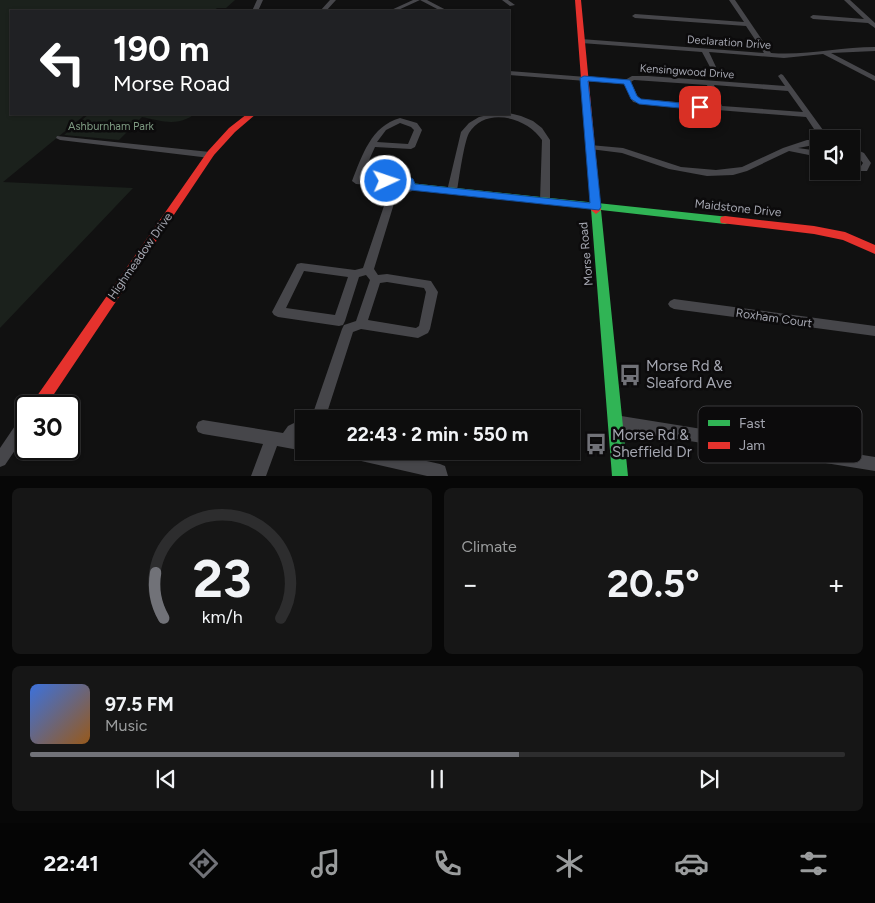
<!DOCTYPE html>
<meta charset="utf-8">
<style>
:root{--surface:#0d0d0d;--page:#161616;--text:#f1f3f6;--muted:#9a9c9d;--line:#2d2d2e;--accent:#717278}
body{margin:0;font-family:Figtree,sans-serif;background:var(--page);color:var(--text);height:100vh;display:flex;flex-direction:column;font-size:19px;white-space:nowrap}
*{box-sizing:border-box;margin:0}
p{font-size:16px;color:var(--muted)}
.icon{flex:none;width:28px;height:28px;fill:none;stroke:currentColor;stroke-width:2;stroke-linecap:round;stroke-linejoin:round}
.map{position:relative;height:476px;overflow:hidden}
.panel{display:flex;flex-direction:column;gap:12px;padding:12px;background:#070707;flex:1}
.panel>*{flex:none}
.guide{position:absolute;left:10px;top:10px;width:500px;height:105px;border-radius:0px;box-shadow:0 1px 4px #0004,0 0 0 1px var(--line);background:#202124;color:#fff;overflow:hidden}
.tools{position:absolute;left:810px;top:130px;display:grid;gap:10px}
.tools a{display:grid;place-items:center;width:50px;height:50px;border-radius:0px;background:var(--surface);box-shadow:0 1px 4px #0004,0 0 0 1px var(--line);font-size:25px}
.speed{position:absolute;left:15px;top:395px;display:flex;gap:10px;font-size:25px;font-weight:700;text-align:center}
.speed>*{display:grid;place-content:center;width:65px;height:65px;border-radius:50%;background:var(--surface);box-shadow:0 1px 4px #0004,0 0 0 1px var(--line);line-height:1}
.speed .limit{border:2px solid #111;border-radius:8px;background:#fff;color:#111}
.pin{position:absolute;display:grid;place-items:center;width:42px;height:42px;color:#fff;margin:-21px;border-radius:10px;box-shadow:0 2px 8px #0006}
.me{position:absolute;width:55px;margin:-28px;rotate:87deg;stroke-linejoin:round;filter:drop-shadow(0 0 4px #0008)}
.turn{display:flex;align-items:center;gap:18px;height:105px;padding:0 20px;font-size:22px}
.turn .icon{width:65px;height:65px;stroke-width:2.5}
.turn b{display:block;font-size:35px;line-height:42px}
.big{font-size:38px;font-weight:700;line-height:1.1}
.panel .card{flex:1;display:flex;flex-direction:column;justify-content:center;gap:8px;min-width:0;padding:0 18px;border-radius:8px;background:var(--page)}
.panel .dial{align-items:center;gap:0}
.dial svg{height:130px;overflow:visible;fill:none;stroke:var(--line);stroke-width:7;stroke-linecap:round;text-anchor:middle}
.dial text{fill:var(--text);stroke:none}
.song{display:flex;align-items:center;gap:15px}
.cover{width:60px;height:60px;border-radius:8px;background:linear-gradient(135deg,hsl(220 70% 55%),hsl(30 70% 35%))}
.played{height:5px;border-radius:2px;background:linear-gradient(90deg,var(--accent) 60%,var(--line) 60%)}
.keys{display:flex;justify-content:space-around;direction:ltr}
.heat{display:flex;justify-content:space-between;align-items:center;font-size:28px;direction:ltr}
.panel .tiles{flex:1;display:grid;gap:12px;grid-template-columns:1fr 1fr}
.card:last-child{grid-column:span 2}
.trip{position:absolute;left:295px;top:410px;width:285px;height:50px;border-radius:0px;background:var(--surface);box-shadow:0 1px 4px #0004,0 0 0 1px var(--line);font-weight:700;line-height:50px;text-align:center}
.tab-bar{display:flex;height:80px;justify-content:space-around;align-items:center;background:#050505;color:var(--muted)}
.tab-bar .icon{width:35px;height:35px}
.tab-bar .on{color:var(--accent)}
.tab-bar b{font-size:22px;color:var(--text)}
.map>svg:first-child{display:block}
.green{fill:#1b211c}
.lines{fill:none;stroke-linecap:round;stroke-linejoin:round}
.street{fill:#46464a;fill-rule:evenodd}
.fast{fill:#30b455;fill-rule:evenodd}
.jam{fill:#e5322d;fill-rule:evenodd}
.route{fill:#1a73e8;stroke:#114b97}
.labels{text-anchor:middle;stroke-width:5;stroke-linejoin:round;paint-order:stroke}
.far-street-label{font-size:11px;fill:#a4a6b0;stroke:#0c0b0c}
.far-park-label{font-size:11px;fill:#7d9981;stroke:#0c0b0c}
.street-label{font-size:12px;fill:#a4a6b0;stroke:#0c0b0c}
.near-poi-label{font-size:15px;fill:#a4a6b0;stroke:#0c0b0c;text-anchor:start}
.key{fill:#0c0b0c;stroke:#3a3a3d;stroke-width:1}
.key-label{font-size:14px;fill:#a4a6b0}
</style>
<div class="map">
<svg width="875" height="476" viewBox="0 0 875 476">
<rect width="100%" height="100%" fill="#111"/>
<path class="green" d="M0 0H235L226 8H217L213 11H11V114H86L3 182 133 188 0 328Z
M89 114H195C177 127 162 121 142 117L119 140 64 135Z"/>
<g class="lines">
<path class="street" d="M257 0H263L258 11H252Z
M330 0H336L326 11H320Z
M413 0H427L448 11H441L420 0 396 11H389Z
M502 0H508L515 5 510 6Z
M729 0H735L771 53C805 56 840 47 875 47V51L831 53 875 76V81L823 54 784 58 709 52 716 67 713 69 710 67 702 52 581 43 578 41 581 39 764 53 746 26 635 18 632 16 635 14 744 22Z
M844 0H850L875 23V28L868 23 813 19 810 17 813 15 864 19Z
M509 71 625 80 632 76H648L785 86 778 76 781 74 783 75 823 130 819 132H816L806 117 643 104 633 102 624 84 509 75ZM634 80 707 85 714 105 639 99 631 82ZM714 85 788 91 803 112 722 106Z
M509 113 521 116 533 121 542 128 550 140V201L548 203H542L540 201 542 140C527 117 485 106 469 133 464 142 459 179 457 191L452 194 449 193 447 191 461 132 469 123 479 117 492 114Z
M400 118 417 123 422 130 415 147 411 149 375 147 361 178 382 180C393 171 405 172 414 181L412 191 396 197 374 269 378 275 387 274 431 281 438 292 430 329 428 333 418 338 361 329 353 332 325 419H311L342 329 344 325 356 321 370 280 366 275 359 277 345 321 343 325 339 326 278 317 274 315 272 312 297 264 301 263 355 270 363 268 388 194 384 193 380 186 356 184 352 181C362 156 371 126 400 118ZM400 123 411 127 414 130 408 144 377 142 386 130ZM399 179 405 182V187L397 191 390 189 388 186 390 183ZM304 271 348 277 335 315 286 308ZM387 282 424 288 426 292 419 326 416 328 368 320 380 283Z
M57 136 210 152 214 155 210 158 60 140 56 138Z
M807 140H819V144L798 148 819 151V157L789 151 747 171 733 175 707 176 669 169 622 153 590 149 586 147 590 145 623 148 681 167 716 170 742 167 783 148Z
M851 147 864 153 871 163 867 171H851V165L861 166 863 163 858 157 851 153Z
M674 299 875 326V336L674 309 670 307 668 304 670 301Z
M26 415V434L5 465 0 467V448L21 417Z
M615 415 875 457V471L615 429 610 427 608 422 610 417Z
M304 418 305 419H304V433L298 436 304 437V451L277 446 266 476H251L263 444 203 434 198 432 196 427 198 422 203 420 283 433 288 426Z
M341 451H382L440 464 445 466 448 476H427L348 458 343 456Z"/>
<path class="fast" d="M410 183 729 217 730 220 729 223 725 224 601 210 628 476H612L591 209 406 188 405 186Z"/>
<path class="jam" d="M575 0H581L601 210 596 214 591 210Z
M247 114H256L235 132 214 155 46 406H30L208 151 229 128Z
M725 216 814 226 845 232 875 245V254L843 240 814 234 721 223 720 220 721 217Z"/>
</g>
<path class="route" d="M584 76 630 80 637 96 641 99 700 105 704 107 700 110 639 104 631 99 624 84 588 81 601 207 599 210 410 190 407 189 405 183 399 179 386 184 381 181C390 170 402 173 413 179L415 184 590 203 580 78Z"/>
<defs>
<g id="bus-bare" transform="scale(1.725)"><path d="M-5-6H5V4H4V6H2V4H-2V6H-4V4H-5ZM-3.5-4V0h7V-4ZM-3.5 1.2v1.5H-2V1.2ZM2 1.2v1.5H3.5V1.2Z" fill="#717278" stroke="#0c0b0c" stroke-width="2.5" paint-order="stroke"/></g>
</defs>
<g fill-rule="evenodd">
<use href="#bus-bare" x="630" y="375"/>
<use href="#bus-bare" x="596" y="444"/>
</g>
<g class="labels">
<g class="far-street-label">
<text transform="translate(729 42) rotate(4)" y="4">Declaration Drive</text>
<text transform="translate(687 71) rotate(4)" y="4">Kensingwood Drive</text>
</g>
<g class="far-park-label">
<text x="111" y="130">Ashburnham Park</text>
</g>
<g class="street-label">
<text transform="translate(738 208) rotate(6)" y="4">Maidstone Drive</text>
<text transform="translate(586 254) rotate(-95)" y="4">Morse Road</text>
<text transform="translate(140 256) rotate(-55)" y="4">Highmeadow Drive</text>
<text transform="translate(774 318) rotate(8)" y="4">Roxham Court</text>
</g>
<g class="near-poi-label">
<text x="646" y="371">Morse Rd &amp;<tspan x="646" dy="17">Sleaford Ave</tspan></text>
<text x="612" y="440">Morse Rd &amp;<tspan x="612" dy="17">Sheffield Dr</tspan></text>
</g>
</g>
<rect x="698" y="406" width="164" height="57" rx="8" class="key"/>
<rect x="708" y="420" width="22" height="6" fill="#30b455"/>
<rect x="708" y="442" width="22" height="7" fill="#e5322d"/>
<g class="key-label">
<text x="739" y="428">Fast</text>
<text x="739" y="450">Jam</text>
</g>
</svg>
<div class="tools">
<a><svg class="icon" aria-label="sound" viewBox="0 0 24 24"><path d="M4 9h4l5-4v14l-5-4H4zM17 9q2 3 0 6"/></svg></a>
</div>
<div class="speed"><div class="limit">30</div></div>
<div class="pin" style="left:700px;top:107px;background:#d93025"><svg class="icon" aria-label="arrive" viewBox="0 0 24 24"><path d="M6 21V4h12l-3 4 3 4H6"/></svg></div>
<svg class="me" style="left:386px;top:181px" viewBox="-20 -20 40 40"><circle r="17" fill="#1a73e8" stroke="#fff" stroke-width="3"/><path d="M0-11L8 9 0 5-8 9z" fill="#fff"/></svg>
<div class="trip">22:43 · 2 min · 550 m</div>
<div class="guide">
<div class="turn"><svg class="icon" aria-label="left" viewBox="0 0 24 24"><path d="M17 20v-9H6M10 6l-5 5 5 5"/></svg><div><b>190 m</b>Morse Road</div></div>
</div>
</div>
<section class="panel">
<div class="tiles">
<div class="card dial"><svg viewBox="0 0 100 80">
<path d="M14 69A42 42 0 1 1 86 69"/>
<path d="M14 69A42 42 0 0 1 9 41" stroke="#717278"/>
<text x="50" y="56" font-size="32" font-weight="700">23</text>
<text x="50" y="72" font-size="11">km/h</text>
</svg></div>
<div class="card"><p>Climate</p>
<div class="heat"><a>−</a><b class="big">20.5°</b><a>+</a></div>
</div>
<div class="card">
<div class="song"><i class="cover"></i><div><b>97.5 FM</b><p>Music</p></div></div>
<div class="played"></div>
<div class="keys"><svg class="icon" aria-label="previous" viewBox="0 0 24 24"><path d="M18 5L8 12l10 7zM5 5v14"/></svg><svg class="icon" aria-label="pause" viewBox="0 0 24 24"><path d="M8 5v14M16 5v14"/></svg><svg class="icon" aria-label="next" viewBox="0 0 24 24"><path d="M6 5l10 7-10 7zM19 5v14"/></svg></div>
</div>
</div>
</section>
<nav class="tab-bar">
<b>22:41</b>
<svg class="icon on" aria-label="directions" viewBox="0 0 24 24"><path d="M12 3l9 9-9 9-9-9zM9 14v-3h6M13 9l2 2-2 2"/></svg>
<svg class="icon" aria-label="music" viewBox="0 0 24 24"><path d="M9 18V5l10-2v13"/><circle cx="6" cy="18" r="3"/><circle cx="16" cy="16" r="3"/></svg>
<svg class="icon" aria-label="phone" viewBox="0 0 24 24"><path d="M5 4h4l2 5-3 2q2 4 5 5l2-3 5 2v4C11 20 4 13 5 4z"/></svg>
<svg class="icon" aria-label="climate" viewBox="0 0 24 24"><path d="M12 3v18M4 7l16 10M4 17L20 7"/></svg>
<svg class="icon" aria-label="car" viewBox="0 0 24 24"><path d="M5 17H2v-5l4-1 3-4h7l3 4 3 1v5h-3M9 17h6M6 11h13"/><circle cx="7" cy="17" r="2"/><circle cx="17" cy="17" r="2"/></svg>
<svg class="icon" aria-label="filters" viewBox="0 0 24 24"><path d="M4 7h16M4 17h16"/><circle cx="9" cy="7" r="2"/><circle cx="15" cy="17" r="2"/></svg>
</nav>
